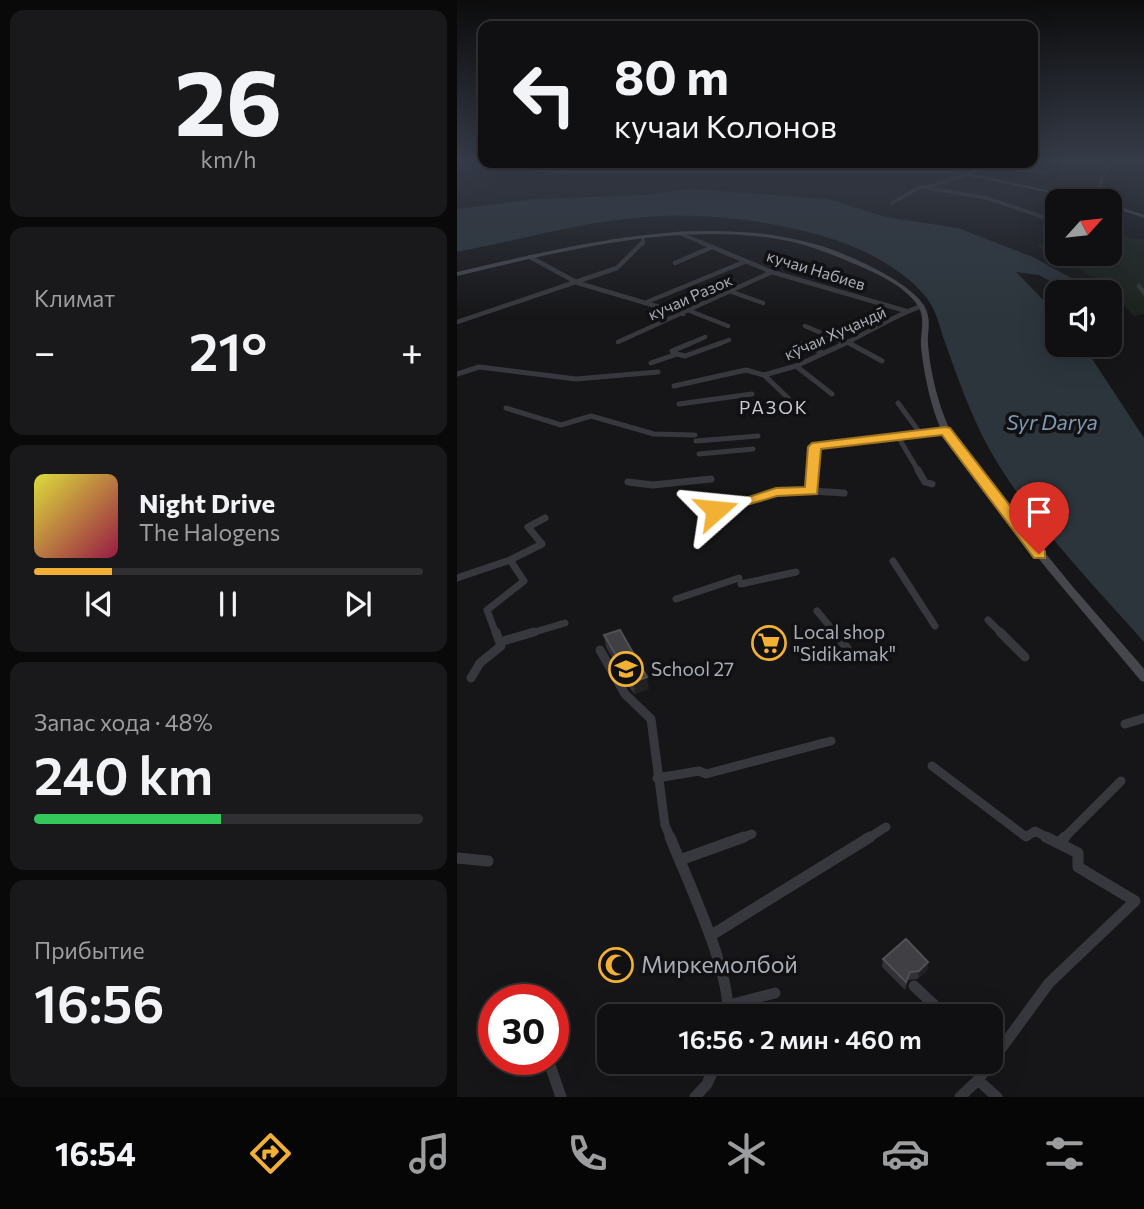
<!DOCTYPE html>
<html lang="ru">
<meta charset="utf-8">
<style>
:root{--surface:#101012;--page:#19191b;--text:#f1f3f6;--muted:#9c9d9f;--line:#303032;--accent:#f2b134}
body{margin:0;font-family:Commissioner,sans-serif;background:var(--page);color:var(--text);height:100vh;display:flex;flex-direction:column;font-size:26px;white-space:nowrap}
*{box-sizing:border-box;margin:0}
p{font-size:23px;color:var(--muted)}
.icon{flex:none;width:38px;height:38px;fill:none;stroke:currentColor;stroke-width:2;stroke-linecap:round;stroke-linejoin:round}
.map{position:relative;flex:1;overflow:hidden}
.panel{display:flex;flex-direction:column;gap:10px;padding:10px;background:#09090a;width:457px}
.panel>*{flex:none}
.top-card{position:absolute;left:21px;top:21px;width:560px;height:147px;border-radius:14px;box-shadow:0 7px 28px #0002,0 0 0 2px var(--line);background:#101012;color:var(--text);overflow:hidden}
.needle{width:46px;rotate:63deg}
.controls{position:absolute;left:588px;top:189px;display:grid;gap:14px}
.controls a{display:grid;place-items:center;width:77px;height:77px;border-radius:14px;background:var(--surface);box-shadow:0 7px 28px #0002,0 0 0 2px var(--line);font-size:35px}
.speed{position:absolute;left:21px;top:984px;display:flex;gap:14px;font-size:35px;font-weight:700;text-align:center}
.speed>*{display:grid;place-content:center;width:91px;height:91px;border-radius:50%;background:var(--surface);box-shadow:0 7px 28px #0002,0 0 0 2px var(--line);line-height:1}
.speed .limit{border:10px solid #d22;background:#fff;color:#111}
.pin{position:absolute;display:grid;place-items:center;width:60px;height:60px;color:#fff;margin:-72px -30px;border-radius:50% 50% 50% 0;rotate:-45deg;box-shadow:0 0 7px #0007}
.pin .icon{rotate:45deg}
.me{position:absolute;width:77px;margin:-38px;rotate:72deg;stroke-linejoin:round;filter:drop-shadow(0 0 5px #0008)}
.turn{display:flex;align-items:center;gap:24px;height:147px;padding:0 21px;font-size:32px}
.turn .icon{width:91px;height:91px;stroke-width:2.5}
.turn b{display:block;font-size:49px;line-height:60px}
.big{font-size:52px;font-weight:600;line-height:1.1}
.panel .widget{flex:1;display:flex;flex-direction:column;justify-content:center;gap:10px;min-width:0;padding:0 24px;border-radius:14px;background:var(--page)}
.panel .dial{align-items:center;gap:0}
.dial b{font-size:91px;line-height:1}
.song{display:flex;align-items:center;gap:21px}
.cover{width:84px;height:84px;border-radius:10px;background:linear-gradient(135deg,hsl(60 70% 55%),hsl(340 70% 35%))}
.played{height:7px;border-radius:4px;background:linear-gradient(90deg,var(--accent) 20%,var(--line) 20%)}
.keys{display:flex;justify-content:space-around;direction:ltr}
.heat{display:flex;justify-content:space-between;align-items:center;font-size:38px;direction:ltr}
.charge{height:10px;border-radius:5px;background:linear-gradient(90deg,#34c759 48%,var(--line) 0)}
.trip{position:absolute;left:140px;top:1004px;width:406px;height:70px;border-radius:14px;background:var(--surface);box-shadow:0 7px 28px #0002,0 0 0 2px var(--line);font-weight:600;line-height:70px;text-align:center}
.menu{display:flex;height:112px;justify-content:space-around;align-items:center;background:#060607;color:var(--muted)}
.menu .icon{width:49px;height:49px}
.menu .on{color:var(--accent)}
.menu b{font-size:32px;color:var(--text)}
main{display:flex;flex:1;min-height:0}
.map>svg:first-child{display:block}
.green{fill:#1c231d}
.water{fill:#2c353c}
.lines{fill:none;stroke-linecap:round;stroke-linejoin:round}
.street-far5{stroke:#37383d;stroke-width:3.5}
.street-far4{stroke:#37383d;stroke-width:4.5}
.street-far3{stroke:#37383d;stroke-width:5}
.street-far2{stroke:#37383d;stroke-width:7}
.street-far1{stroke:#37383d;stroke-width:9}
.street{stroke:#37383d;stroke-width:11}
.secondary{fill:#45474d;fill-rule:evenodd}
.wall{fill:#323236}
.shaded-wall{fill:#212124}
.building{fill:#3f3f44;stroke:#4f5156;stroke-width:2}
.route{fill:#f2b134;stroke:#9d7322;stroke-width:2}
.labels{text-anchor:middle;stroke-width:7;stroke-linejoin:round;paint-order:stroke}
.far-street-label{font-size:16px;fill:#a8adb8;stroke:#111113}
.far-neighbourhood-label{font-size:18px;letter-spacing:2px;fill:#c9ccd4;stroke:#111113}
.poi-label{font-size:19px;fill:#a8adb8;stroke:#111113;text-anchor:start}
.water-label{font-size:21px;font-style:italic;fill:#7f9bb3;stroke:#111113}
.near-poi-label{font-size:23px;fill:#a8adb8;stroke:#111113;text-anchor:start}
</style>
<main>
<section class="panel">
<div class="widget dial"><b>26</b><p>km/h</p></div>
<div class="widget"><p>Климат</p>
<div class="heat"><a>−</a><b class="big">21°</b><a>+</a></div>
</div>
<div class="widget">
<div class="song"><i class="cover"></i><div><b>Night Drive</b><p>The Halogens</p></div></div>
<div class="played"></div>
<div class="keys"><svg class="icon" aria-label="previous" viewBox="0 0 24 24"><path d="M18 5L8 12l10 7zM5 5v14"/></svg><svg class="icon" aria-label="pause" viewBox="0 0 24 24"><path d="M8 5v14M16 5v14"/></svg><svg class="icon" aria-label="next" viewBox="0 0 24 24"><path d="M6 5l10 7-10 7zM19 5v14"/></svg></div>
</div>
<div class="widget"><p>Запас хода · 48%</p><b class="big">240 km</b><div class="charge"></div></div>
<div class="widget"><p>Прибытие</p><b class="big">16:56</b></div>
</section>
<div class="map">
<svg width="688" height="1097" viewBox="0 0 688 1097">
<rect width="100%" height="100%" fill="#161618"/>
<path class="green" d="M653 234 687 240V314L677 316 648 284 579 245 600 240V254H653Z"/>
<path class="water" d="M233 189 370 199 429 217 501 228 576 257 616 279 629 292H612L582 275 559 272 600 314V345H626L687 438V642C634 582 567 514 529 443 513 412 501 379 489 345 483 329 480 311 469 297 441 263 396 244 355 233 300 219 244 212 187 217 124 222 62 240 0 252V209L79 199 189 195Z"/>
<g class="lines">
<path class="street-far5" d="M108 163 109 172
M521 165 587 172
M243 171 244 163
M273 171 277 163
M428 171 430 163
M470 187 512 174
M643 201 644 179 655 163
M435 203 463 187 530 198 600 222
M224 234 248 244
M186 239V244"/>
<path class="street-far4" d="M243 242 315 272 449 311
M73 257 121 283 226 314
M218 263 253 248
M682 286 688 294
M275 292 306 303
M190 302 287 262
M233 311 271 326
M0 322 160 268 186 242
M348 326 385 342
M389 341 396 345
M161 342 315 272
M230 345 248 337
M259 345 272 340
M385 345C410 333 440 314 465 306"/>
<path class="street-far3" d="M392 343 425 361
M345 344 366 353
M220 354 228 356 264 343
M194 363 220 354 215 351 234 343
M339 366 375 394
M0 374 22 367 119 379 201 372
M307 375 331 398
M217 386 289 370 307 375 339 366 389 343
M441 403 463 433
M222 404 295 394
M49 408 104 425 134 416 197 434 238 435
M440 435 462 472
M239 441 301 436
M242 454 296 449
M356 472 357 448 360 445 488 431"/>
<path class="street-far2" d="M461 470 468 482 475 484
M171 482 196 485 254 479
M355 491 387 493
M259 510 319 492 355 491 356 470
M53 560 85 544 71 527 88 518
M436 561 478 626
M0 578 53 560 67 581 30 610 39 634
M284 584 339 572
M219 599 282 578
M360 611 379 634
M531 620 545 634
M71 634 108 623"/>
<path class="street-far1" d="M377 632 390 648
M543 632 568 657
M43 642 77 632
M143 650 168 694 194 719 208 825 214 839
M14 678 23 663 44 646 39 632
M668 724 688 718
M475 766 569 837 578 831 593 839
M200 778 242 771 249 774 374 741
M282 839 295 834
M410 839 429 827
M606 839 664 781"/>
<path class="street" d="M213 837C229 877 277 978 270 1017
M602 843 608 837
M0 858 31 861
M223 860 287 837
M253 936 413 837
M457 986 490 1017
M272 1005 318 993
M91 1059 104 1097
M521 1080 540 1097
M238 1097 250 1084 260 1062
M503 1097 521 1080 592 983 678 901 621 867V853L589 837"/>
<path class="secondary" d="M23 163H38L93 171H497L510 173 516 170 519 163H523L520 172 515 174 640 201H632L497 173H93Z
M653 204 688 215V218L653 207Z
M262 231C280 232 298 232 316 235 333 238 352 242 368 247 394 256 462 285 470 312 474 323 470 334 471 344 474 380 486 426 508 455L616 587 688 670V682L684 681 590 569 494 448C476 420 468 381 464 347 463 334 469 318 461 306 448 286 421 274 400 265 372 253 345 242 314 238 209 223 102 252 0 276V272C69 256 138 239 208 233 226 231 244 231 262 231Z"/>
</g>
<path class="wall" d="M446 163H463L462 168 446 167Z
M147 635 192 689 178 694 174 690 149 647Z
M426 959 471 962 470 970 461 979 451 980 448 990 425 967Z"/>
<path class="shaded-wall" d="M190 677 192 689 178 694 177 682Z
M471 962 470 970 461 979 462 971Z"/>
<path class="building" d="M163 630 190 677 177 682 172 677 147 635Z
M449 939 471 962 462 971 453 972 449 982 426 959Z"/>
<linearGradient id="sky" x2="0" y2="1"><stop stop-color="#0c0c0d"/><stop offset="0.51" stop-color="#363c48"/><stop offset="1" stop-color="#363c48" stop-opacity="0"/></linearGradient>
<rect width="688" height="317" fill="url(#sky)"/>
<path class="route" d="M488 427 493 428 588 551V558H577L485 435 364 449 360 494 320 496 259 514 252 510 319 488 348 487 351 447 355 443Z"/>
<defs>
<g id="supermarket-ring" transform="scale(1.75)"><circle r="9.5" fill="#111113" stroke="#f2b134" stroke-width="1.5"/><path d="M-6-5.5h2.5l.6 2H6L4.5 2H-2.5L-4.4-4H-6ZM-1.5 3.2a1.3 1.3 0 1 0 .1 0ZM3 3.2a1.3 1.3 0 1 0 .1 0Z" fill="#f2b134"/></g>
<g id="school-ring" transform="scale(1.75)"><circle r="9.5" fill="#111113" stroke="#f2b134" stroke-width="1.5"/><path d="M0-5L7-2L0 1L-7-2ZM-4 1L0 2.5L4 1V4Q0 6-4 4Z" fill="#f2b134"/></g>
<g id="mosque-ring" transform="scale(1.75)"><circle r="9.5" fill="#111113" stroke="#f2b134" stroke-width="1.5"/><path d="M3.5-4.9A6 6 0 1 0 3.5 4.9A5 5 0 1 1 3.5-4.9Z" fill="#f2b134"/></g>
</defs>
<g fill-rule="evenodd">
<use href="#supermarket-ring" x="312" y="643"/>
<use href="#school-ring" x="169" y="669"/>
<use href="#mosque-ring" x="159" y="965"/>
</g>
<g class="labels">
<g class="far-street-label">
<text transform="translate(359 270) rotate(17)" y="6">кучаи Набиев</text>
<text transform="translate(233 297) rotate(-24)" y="6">кучаи Разок</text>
<text transform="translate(378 333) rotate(-24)" y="6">кӯчаи Хуҷандӣ</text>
</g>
<g class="far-neighbourhood-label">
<text x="317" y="414">РАЗОК</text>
</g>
<g class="poi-label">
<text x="336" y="639">Local shop<tspan x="336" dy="22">"Sidikamak"</tspan></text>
<text x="194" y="676">School 27</text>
</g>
<g class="water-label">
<text x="595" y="430">Syr Darya</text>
</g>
<g class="near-poi-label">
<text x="184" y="973">Миркемолбой</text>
</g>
</g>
</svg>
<div class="controls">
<a><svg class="needle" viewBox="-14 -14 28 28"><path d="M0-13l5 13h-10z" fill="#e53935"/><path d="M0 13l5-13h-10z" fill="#9c9d9f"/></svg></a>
<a><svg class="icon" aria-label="sound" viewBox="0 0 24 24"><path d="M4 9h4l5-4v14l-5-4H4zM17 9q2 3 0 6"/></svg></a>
</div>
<div class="speed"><div class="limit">30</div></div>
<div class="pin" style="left:582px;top:554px;background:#d93025"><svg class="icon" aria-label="arrive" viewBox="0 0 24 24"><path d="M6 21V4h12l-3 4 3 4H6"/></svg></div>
<svg class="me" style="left:259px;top:510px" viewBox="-20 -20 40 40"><path d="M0-17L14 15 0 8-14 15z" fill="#f2b134" stroke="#fff" stroke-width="4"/></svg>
<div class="trip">16:56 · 2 мин · 460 m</div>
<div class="top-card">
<div class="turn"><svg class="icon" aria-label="left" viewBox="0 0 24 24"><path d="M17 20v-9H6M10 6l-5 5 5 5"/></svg><div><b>80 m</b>кучаи Колонов</div></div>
</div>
</div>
</main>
<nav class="menu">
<b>16:54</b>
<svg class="icon on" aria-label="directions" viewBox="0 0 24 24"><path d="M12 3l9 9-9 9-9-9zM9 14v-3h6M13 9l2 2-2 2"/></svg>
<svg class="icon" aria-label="music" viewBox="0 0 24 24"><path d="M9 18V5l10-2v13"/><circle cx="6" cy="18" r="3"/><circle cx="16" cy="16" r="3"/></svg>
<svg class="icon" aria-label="phone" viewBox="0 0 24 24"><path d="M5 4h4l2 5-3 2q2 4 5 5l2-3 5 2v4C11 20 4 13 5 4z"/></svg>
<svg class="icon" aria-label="climate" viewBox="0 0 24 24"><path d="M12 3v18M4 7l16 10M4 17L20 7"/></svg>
<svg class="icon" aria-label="car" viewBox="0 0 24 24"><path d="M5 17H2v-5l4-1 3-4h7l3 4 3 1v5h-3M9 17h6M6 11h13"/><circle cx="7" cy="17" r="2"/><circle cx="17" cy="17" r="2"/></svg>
<svg class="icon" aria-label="filters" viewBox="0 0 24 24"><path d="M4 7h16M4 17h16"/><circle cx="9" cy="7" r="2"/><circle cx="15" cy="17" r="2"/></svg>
</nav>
